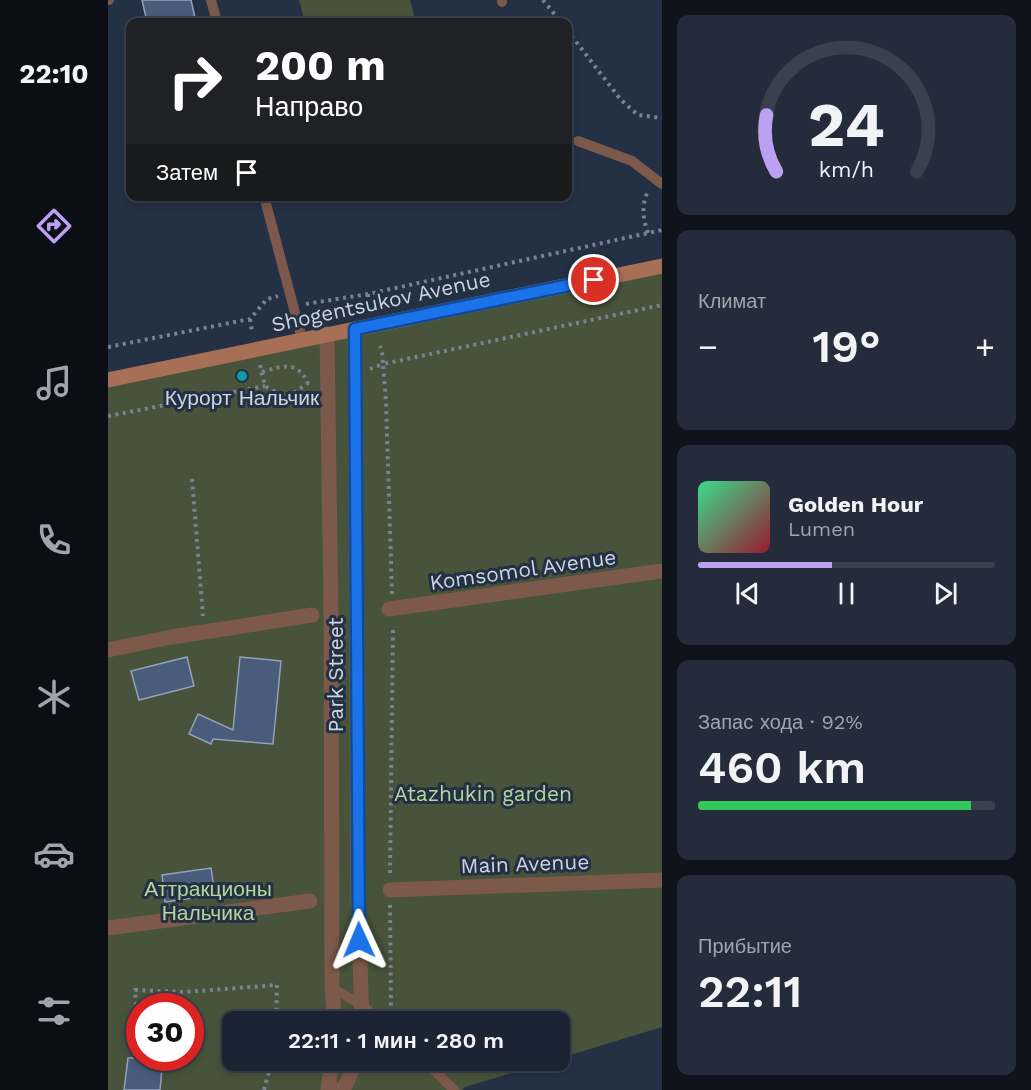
<!DOCTYPE html>
<html lang="ru">
<meta charset="utf-8">
<style>
:root{--surface:#1b2433;--page:#242c3b;--text:#f1f3f6;--muted:#a0a4ac;--line:#39414e;--accent:#bca0f2}
body{margin:0;font-family:"Work Sans",sans-serif;background:var(--page);color:var(--text);height:100vh;display:flex;flex-direction:column;font-size:22px;white-space:nowrap}
*{box-sizing:border-box;margin:0}
p{font-size:20px;color:var(--muted)}
.icon{flex:none;width:33px;height:33px;fill:none;stroke:currentColor;stroke-width:2;stroke-linecap:round;stroke-linejoin:round}
.map{position:relative;flex:1;overflow:hidden}
.panel{display:flex;flex-direction:column;gap:15px;padding:15px;background:#0f141c;width:369px}
.panel>*{flex:none}
.hud{position:absolute;left:18px;top:18px;width:446px;height:183px;border-radius:12px;box-shadow:0 3px 9px #0003,0 0 0 2px var(--line);background:#202124;color:#fff;overflow:hidden}
.speed{position:absolute;left:18px;top:993px;display:flex;gap:12px;font-size:30px;font-weight:700;text-align:center}
.speed>*{display:grid;place-content:center;width:78px;height:78px;border-radius:50%;background:var(--surface);box-shadow:0 3px 9px #0003,0 0 0 2px var(--line);line-height:1}
.speed .limit{border:9px solid #d22;background:#fff;color:#111}
.pin{position:absolute;display:grid;place-items:center;width:51px;height:51px;color:#fff;margin:-26px;border:3px solid #fff;border-radius:50%;box-shadow:0 2px 6px #0007}
.me{position:absolute;width:66px;margin:-33px;rotate:359deg;stroke-linejoin:round;filter:drop-shadow(0 0 4px #0008)}
.turn{display:flex;align-items:center;gap:21px;height:126px;padding:0 30px;font-size:27px}
.turn .icon{width:78px;height:78px;stroke-width:2.5}
.turn b{display:block;font-size:42px;line-height:51px}
.then{display:flex;align-items:center;height:57px;padding:0 30px;background:#0003;gap:12px;font-size:22px}
.big{font-size:45px;font-weight:600;line-height:1.1}
.panel .card{flex:1;display:flex;flex-direction:column;justify-content:center;gap:9px;min-width:0;padding:0 21px;border-radius:12px;background:var(--page)}
.panel .dial{align-items:center;gap:0}
.dial svg{height:156px;overflow:visible;fill:none;stroke:var(--line);stroke-width:7;stroke-linecap:round;text-anchor:middle}
.dial text{fill:var(--text);stroke:none}
.song{display:flex;align-items:center;gap:18px}
.cover{width:72px;height:72px;border-radius:9px;background:linear-gradient(135deg,hsl(150 70% 55%),hsl(350 70% 35%))}
.played{height:6px;border-radius:3px;background:linear-gradient(90deg,var(--accent) 45%,var(--line) 45%)}
.keys{display:flex;justify-content:space-around;direction:ltr}
.heat{display:flex;justify-content:space-between;align-items:center;font-size:33px;direction:ltr}
.charge{height:9px;border-radius:4px;background:linear-gradient(90deg,#34c759 92%,var(--line) 0)}
.trip{position:absolute;left:114px;top:1011px;width:348px;height:60px;border-radius:12px;background:var(--surface);box-shadow:0 3px 9px #0003,0 0 0 2px var(--line);font-weight:600;line-height:60px;text-align:center}
main{display:flex;flex:1;min-height:0}
.tabs{display:flex;flex-direction:column;width:108px;justify-content:space-around;align-items:center;background:#0b0e14;color:var(--muted)}
.tabs .icon{width:42px;height:42px}
.tabs .on{color:var(--accent)}
.tabs b{font-size:27px;color:var(--text)}
.map>svg:first-child{display:block}
.green{fill:#47533a;fill-rule:evenodd}
.building{fill:#4a5c7c;stroke:#92a1ba;stroke-width:1.5}
.lines{fill:none;stroke-linecap:round;stroke-linejoin:round}
.path{stroke:#788293;stroke-width:4;stroke-dasharray:3 4.5;stroke-linecap:butt}
.lane{stroke:#7c594a;stroke-width:10}
.street{stroke:#7c594a;stroke-width:15}
.secondary{stroke:#a66f56;stroke-width:15}
.route-casing{stroke:#114b97;stroke-width:15}
.route{stroke:#1a73e8;stroke-width:10}
.culture-dot{fill:#0f9aa8;stroke:#243044;stroke-width:2}
.labels{text-anchor:middle;stroke-width:6;stroke-linejoin:round;paint-order:stroke}
.street-label{font-size:21px;fill:#ccd4e1;stroke:#243044}
.poi-label{font-size:21px;fill:#ccd4e1;stroke:#243044}
.park-label{font-size:21px;fill:#b8d59a;stroke:#243044}
</style>
<main>
<nav class="tabs">
<b>22:10</b>
<svg class="icon on" aria-label="directions" viewBox="0 0 24 24"><path d="M12 3l9 9-9 9-9-9zM9 14v-3h6M13 9l2 2-2 2"/></svg>
<svg class="icon" aria-label="music" viewBox="0 0 24 24"><path d="M9 18V5l10-2v13"/><circle cx="6" cy="18" r="3"/><circle cx="16" cy="16" r="3"/></svg>
<svg class="icon" aria-label="phone" viewBox="0 0 24 24"><path d="M5 4h4l2 5-3 2q2 4 5 5l2-3 5 2v4C11 20 4 13 5 4z"/></svg>
<svg class="icon" aria-label="climate" viewBox="0 0 24 24"><path d="M12 3v18M4 7l16 10M4 17L20 7"/></svg>
<svg class="icon" aria-label="car" viewBox="0 0 24 24"><path d="M5 17H2v-5l4-1 3-4h7l3 4 3 1v5h-3M9 17h6M6 11h13"/><circle cx="7" cy="17" r="2"/><circle cx="17" cy="17" r="2"/></svg>
<svg class="icon" aria-label="filters" viewBox="0 0 24 24"><path d="M4 7h16M4 17h16"/><circle cx="9" cy="7" r="2"/><circle cx="15" cy="17" r="2"/></svg>
</nav>
<div class="map">
<svg width="554" height="1090" viewBox="0 0 554 1090">
<rect width="100%" height="100%" fill="#243044"/>
<path class="green" d="M191 0H302L308 22H197Z
M554 266V1027L452 1058V1022H124V1060L444 1061 357 1087 354 1090H0V380ZM32 1006H82V1058H32Z"/>
<path class="building" d="M34 0H83L88 22H39Z
M79 657 86 686 31 700 23 671Z
M132 657 173 661 165 744 105 739 103 744 81 734 90 714 125 730Z
M103 868 107 895 57 902 54 875Z
M20 1058H55L52 1090H16Z"/>
<g class="lines">
<path class="path" d="M435 0 453 22
M459 30 513 100 530 115 554 118
M540 233C535 219 533 205 540 191
M260 294V303
M198 304 260 294 554 230
M142 319 144 332
M0 347 142 319 159 299 170 296
M152 365 157 386 171 394 187 392 203 381
M262 369 275 364 274 352 272 346
M154 372C174 366 189 360 200 383
M0 416 157 386
M84 479 95 616
M284 594 278 402 275 364 554 305
M282 873 285 626
M282 905 283 1014
M28 1005 27 990 77 992 169 985 168 1022
M156 1090 164 1060"/>
<path class="lane" d="M0 0H1
M103 0 109 22
M394 0V2
M470 141 524 161 554 184
M156 196 194 339
M224 988 254 1005 272 1022
M316 1060 346 1090"/>
<path class="street" d="M247 329 250 894 254 1022
M219 334 223 615 224 988 227 1022
M281 609 554 571
M0 650 64 637 204 615
M282 890 554 880
M0 928 202 901
M220 1090 224 1060
M233 1090 237 1086 249 1060"/>
<path class="secondary" d="M0 380 554 266"/>
</g>
<g class="lines">
<g class="route-casing">
<path id="route" d="M251 940 247 329 486 280"/>
</g>
<use href="#route" class="route"/>
</g>
<circle class="culture-dot" cx="134" cy="376" r="6"/>
<g class="labels">
<g class="street-label">
<text transform="translate(273 302) rotate(-12)" y="7">Shogentsukov Avenue</text>
<text transform="translate(415 570) rotate(-8)" y="7">Komsomol Avenue</text>
<text transform="translate(228 675) rotate(-90)" y="7">Park Street</text>
<text transform="translate(417 864) rotate(-2)" y="7">Main Avenue</text>
</g>
<g class="poi-label">
<text x="134" y="405">Курорт Нальчик</text>
</g>
<g class="park-label">
<text x="375" y="801">Atazhukin garden</text>
<text x="100" y="896">Аттракционы<tspan x="100" dy="24">Нальчика</tspan></text>
</g>
</g>
</svg>
<div class="speed"><div class="limit">30</div></div>
<div class="pin" style="left:486px;top:280px;background:#d93025"><svg class="icon" aria-label="arrive" viewBox="0 0 24 24"><path d="M6 21V4h12l-3 4 3 4H6"/></svg></div>
<svg class="me" style="left:251px;top:940px" viewBox="-20 -20 40 40"><path d="M0-17L14 15 0 8-14 15z" fill="#1a73e8" stroke="#fff" stroke-width="4"/></svg>
<div class="trip">22:11 · 1 мин · 280 m</div>
<div class="hud">
<div class="turn"><svg class="icon" aria-label="right" viewBox="0 0 24 24"><path d="M7 20v-9h11M14 6l5 5-5 5"/></svg><div><b>200 m</b>Направо</div></div>
<div class="then">Затем<svg class="icon" aria-label="arrive" viewBox="0 0 24 24"><path d="M6 21V4h12l-3 4 3 4H6"/></svg></div>
</div>
</div>
<section class="panel">
<div class="card dial"><svg viewBox="0 0 100 80">
<path d="M14 69A42 42 0 1 1 86 69"/>
<path d="M14 69A42 42 0 0 1 9 40" stroke="#bca0f2"/>
<text x="50" y="56" font-size="32" font-weight="700">24</text>
<text x="50" y="72" font-size="11">km/h</text>
</svg></div>
<div class="card"><p>Климат</p>
<div class="heat"><a>−</a><b class="big">19°</b><a>+</a></div>
</div>
<div class="card">
<div class="song"><i class="cover"></i><div><b>Golden Hour</b><p>Lumen</p></div></div>
<div class="played"></div>
<div class="keys"><svg class="icon" aria-label="previous" viewBox="0 0 24 24"><path d="M18 5L8 12l10 7zM5 5v14"/></svg><svg class="icon" aria-label="pause" viewBox="0 0 24 24"><path d="M8 5v14M16 5v14"/></svg><svg class="icon" aria-label="next" viewBox="0 0 24 24"><path d="M6 5l10 7-10 7zM19 5v14"/></svg></div>
</div>
<div class="card"><p>Запас хода · 92%</p><b class="big">460 km</b><div class="charge"></div></div>
<div class="card"><p>Прибытие</p><b class="big">22:11</b></div>
</section>
</main>
